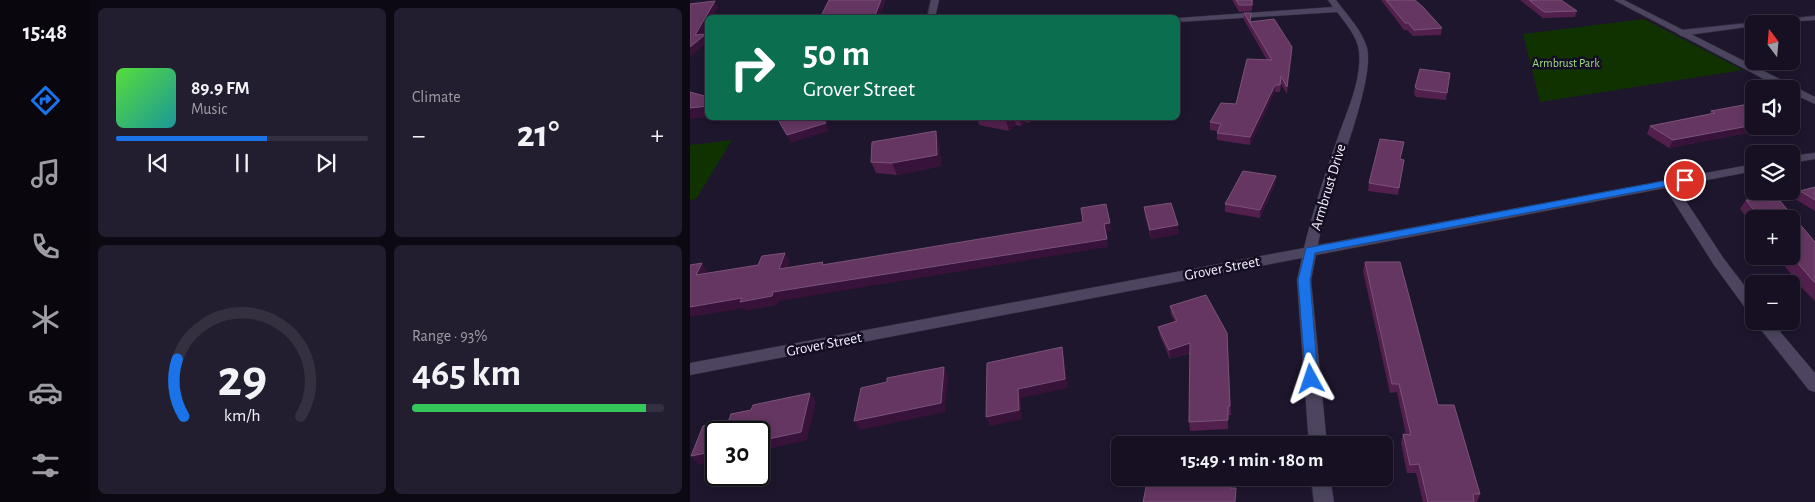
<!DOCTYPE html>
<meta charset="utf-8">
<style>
:root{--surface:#161022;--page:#231e2f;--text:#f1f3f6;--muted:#9e9da5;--line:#353040;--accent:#1a73e8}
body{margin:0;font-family:"Alegreya Sans",sans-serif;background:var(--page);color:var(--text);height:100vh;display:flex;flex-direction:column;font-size:19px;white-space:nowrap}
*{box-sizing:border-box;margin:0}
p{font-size:16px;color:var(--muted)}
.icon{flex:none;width:28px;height:28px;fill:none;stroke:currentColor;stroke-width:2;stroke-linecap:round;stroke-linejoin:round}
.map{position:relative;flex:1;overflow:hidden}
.side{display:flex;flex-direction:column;gap:8px;padding:8px;background:#0c0913;width:600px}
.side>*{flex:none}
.banner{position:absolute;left:15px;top:15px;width:475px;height:105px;border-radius:8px;box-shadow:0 2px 8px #0003,0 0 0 1px var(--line);background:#0b6e4f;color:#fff;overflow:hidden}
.needle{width:32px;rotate:344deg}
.controls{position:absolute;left:1055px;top:15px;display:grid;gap:10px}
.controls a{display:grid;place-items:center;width:55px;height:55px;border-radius:8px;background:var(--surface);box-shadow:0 2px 8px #0003,0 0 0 1px var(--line);font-size:25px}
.speed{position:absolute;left:15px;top:421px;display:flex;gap:10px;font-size:25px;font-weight:700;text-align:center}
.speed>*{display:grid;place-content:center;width:65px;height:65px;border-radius:50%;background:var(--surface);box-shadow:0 2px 8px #0003,0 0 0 1px var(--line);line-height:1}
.speed .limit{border:2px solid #111;border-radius:8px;background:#fff;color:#111}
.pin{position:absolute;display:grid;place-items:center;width:42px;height:42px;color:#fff;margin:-21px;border:2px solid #fff;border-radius:50%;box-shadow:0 1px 5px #0007}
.me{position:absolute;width:55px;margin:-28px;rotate:355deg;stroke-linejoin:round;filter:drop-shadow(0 0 4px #0008)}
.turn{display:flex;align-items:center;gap:18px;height:105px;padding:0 15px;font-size:22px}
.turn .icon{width:65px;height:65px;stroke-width:2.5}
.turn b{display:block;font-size:35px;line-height:42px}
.big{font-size:38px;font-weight:700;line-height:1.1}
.side .card{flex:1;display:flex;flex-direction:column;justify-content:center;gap:8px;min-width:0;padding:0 18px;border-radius:8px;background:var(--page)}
.side .dial{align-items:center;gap:0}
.dial svg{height:130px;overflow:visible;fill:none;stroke:var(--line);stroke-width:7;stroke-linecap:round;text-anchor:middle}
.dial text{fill:var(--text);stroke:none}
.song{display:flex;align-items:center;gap:15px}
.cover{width:60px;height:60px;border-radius:8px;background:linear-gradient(135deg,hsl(110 70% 55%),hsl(180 70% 35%))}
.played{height:5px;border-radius:2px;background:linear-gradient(90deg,var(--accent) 60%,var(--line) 60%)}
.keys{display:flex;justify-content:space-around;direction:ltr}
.heat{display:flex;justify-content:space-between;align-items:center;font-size:28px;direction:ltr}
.charge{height:8px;border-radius:4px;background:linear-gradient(90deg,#34c759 93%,var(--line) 0)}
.side .tiles{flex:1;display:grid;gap:8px;grid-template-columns:repeat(2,1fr)}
.trip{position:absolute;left:421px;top:436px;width:282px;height:50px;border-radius:8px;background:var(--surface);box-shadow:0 2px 8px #0003,0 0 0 1px var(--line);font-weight:700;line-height:50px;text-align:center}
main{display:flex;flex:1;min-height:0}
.tabs{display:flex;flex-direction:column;width:90px;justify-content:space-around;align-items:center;background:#09060e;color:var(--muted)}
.tabs .icon{width:35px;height:35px}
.tabs .current{color:var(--accent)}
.tabs b{font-size:22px;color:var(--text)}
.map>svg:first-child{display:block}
.green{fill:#103200}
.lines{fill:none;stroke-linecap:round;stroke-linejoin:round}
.minor-casing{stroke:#322e3f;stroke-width:1}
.tertiary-casing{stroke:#322e3f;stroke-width:1}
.minor{fill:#4d4560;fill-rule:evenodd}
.tertiary{fill:#4d4560;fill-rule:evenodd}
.wall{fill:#53204e}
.shaded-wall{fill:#371239}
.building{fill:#643661;stroke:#7b5379}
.route{fill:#1a73e8;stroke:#114b97}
.labels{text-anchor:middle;stroke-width:5;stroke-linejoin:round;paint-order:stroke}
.far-park-label{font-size:12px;fill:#a0de85;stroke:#150d23}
.street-label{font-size:15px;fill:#f3f0fd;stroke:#150d23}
</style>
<main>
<nav class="tabs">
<b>15:48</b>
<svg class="icon current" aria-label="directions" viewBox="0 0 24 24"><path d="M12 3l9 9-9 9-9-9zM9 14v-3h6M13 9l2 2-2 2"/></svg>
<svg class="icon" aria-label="music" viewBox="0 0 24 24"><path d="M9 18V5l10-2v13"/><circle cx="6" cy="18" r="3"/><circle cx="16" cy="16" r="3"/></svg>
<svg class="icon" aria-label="phone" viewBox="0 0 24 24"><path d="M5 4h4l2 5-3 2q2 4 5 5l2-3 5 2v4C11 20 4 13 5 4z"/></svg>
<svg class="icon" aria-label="climate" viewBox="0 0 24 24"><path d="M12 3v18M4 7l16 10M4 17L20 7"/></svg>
<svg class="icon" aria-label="car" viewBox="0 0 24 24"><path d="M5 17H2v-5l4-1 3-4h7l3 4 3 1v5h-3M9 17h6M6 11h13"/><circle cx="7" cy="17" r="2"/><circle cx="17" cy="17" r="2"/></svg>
<svg class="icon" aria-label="filters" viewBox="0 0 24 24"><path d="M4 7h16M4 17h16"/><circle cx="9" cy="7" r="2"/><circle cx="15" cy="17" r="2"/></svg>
</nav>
<section class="side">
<div class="tiles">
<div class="card">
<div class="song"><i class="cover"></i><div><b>89.9 FM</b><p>Music</p></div></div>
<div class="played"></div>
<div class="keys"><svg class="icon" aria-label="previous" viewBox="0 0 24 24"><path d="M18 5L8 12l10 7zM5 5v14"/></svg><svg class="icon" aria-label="pause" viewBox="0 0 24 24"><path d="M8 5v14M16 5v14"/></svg><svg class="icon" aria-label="next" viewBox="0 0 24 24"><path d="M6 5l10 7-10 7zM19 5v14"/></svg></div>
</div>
<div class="card"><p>Climate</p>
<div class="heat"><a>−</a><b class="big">21°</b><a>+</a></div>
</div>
<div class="card dial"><svg viewBox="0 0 100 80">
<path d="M14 69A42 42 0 1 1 86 69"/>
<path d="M14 69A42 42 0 0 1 10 34" stroke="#1a73e8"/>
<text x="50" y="56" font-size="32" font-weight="700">29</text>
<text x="50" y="72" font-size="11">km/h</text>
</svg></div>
<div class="card"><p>Range · 93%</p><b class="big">465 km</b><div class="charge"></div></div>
</div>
</section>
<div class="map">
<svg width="1125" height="502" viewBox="0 0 1125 502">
<rect width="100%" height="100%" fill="#1e162d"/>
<path class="green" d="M954 19 1053 70 850 102 833 34Z
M42 140 6 199 0 200V145Z"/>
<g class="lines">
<g class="minor-casing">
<path id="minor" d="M241 0H249L245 18H237Z
M638 0H646C657 15 672 30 677 48 685 78 646 177 635 211 632 222 630 234 628 245L1064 164V171L986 186 1034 259 1064 298V314L1059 313 1024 265 975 188 626 255 621 280 637 445H619L607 280 612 258 0 375V363L614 248C623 210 635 174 648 137 657 111 672 80 669 51 667 36 656 24 647 12L488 22V18L643 7Z
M1125 16V20L1064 24V26L991 36 987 33 991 30Z
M1125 153V159L1101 163V156Z
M1064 321H1081L1125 373V392L1119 390Z
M621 478H640L644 502H624Z"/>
</g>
<g class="tertiary-casing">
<path id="tertiary" d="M924 0H934L1125 97V104L1101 93V89H1093Z"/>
</g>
<use href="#minor" class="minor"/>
<use href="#tertiary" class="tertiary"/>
</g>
<path class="wall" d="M542 0H563L562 11 549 12Z
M691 0H725L752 28 751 35 723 36 717 30H714Z
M830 0H871L887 11 885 17 853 18Z
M554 13 561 22 602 54 597 94 591 84 590 92H585L560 145 527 140V131L520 130V122L546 104 577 60 554 20Z
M725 87 757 93 756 100 726 97 724 94Z
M1021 111 1064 126H1094L979 148 957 134 960 126 1019 114Z
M287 118H346L339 123 336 122 331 126 326 125 319 131 289 125Z
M249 142 251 166 207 175 186 173 181 162Z
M714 142 710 159 714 160 708 195 678 191 679 183Z
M586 176 585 184 570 218 535 212V204Z
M1125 187V211L1105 199 1110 191Z
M1056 200 1090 201 1125 242V301L1110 286 1087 256H1101V219H1064V227L1050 209Z
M454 207 489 234 461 239 455 216Z
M675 262 748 405 790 494 787 502H733L726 473H717L711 443 713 434 716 435 707 392 700 393 673 271Z
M480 306 537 333 541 415H538V429L500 431 499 422 500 353 480 359 470 336 468 327 485 322 481 315Z"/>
<path class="shaded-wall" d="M191 0H196L189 18H184Z
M25 1 28 7 22 18H18V26L10 39 16 34 18 38V42L0 57V47L5 35Z
M602 47V54L597 94V87Z
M585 85V92L560 145V137Z
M18 106V117L0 119V108Z
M1105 117 1101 124V118Z
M319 118H324L326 125 319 131 316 120Z
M329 118H334L336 122 331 126Z
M338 118H346L339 123Z
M136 123 139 131 101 143 97 135Z
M1064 125V126H1094L979 148 983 140Z
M246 131 249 142 251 166 207 175 202 163Z
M586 176 585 184 570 218V210Z
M420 223 422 231 415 232 414 224Z
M488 225 489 234 461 239 460 230Z
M417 239 418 247 89 301 87 305 56 311 54 308 0 317V307L83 292Z
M95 253 100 261 94 277 89 269Z
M12 263 18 272 13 284 6 275Z
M500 343 501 352 480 359 479 350Z
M372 347 374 355 378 388 331 398 332 419 300 426 296 417 328 389Z
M254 367 258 376 255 412 170 430 164 421Z
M120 393 126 402 117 440 69 451V441Z
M26 451V461L9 465 1 456Z
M542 478H543L541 497 540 488Z"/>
<path class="building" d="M139 0H191L184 18H130Z
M546 0H562V5H549Z
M696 0H725L733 7 752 28 724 30 718 23H715Z
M839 0H871L887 11 854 12Z
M25 1 5 35 16 34 0 47V4Z
M554 13H561L560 22 584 19 602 47 597 87 591 76 590 85H585L560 137 527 133 531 124 520 122 531 103 546 104 557 59 582 60Z
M730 69 760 73 757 93 727 89 725 87Z
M0 92 18 97V106L0 108Z
M1064 103V125L983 140 960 126 1025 113 1021 111Z
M87 118H132L136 123 97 135Z
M303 118H319L316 120Z
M246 131 247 155 202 163 181 162 182 142Z
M690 139 714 142 710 159 714 160 709 188 679 183Z
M553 171 586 176 570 210 535 204Z
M1125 187V200L1110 191Z
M1056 200 1090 201 1125 242V283L1118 275 1101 255V219H1071Z
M481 203 488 225 460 230 454 207Z
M416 204 420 223 414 224 417 239 83 292 82 296 50 302 52 298 0 307V265L12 263 6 275 68 265 72 256 95 253 89 269 133 262 132 265 393 222 391 208Z
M675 262H710L748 405H764L790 494H783L784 502H738L729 464 720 465 713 434 721 435 709 384H702Z
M516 295 537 333 540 406H538V420L499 422 500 343 479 350 468 327 487 321 480 306Z
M372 347 375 379 328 389 329 410 296 417 297 363Z
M254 367 251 403 164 421 171 388 197 382V378Z
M120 393 111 432 69 441V432H26V451L1 456 13 426 39 420 41 414 61 410 63 405Z
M458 478H542L540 488H546L545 502H453Z"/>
<path class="route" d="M995 177 1000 180 999 182 625 253 620 280 628 379 626 383H616L608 280 616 248Z"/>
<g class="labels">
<g class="far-park-label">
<text x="876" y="67">Armbrust Park</text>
</g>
<g class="street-label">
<text transform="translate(638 187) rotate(-73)" y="5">Armbrust Drive</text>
<text transform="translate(532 268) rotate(-11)" y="5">Grover Street</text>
<text transform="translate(134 344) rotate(-11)" y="5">Grover Street</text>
</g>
</g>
</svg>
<div class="controls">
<a><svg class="needle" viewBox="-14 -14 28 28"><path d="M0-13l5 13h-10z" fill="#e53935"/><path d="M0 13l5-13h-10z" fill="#9e9da5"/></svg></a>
<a><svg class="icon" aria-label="sound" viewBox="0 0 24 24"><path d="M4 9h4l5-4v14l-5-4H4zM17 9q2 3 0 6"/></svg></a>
<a><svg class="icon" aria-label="layers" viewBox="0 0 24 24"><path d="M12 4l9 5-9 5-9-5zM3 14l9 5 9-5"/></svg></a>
<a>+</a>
<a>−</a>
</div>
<div class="speed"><div class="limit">30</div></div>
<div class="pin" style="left:995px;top:180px;background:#d93025"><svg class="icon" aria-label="arrive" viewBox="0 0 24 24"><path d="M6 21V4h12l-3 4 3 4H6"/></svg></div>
<svg class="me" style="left:621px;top:379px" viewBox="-20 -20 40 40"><path d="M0-17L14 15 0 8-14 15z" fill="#1a73e8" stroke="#fff" stroke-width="4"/></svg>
<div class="trip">15:49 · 1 min · 180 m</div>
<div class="banner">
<div class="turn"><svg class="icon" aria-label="right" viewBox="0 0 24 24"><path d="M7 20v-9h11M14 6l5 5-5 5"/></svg><div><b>50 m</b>Grover Street</div></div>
</div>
</div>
</main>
